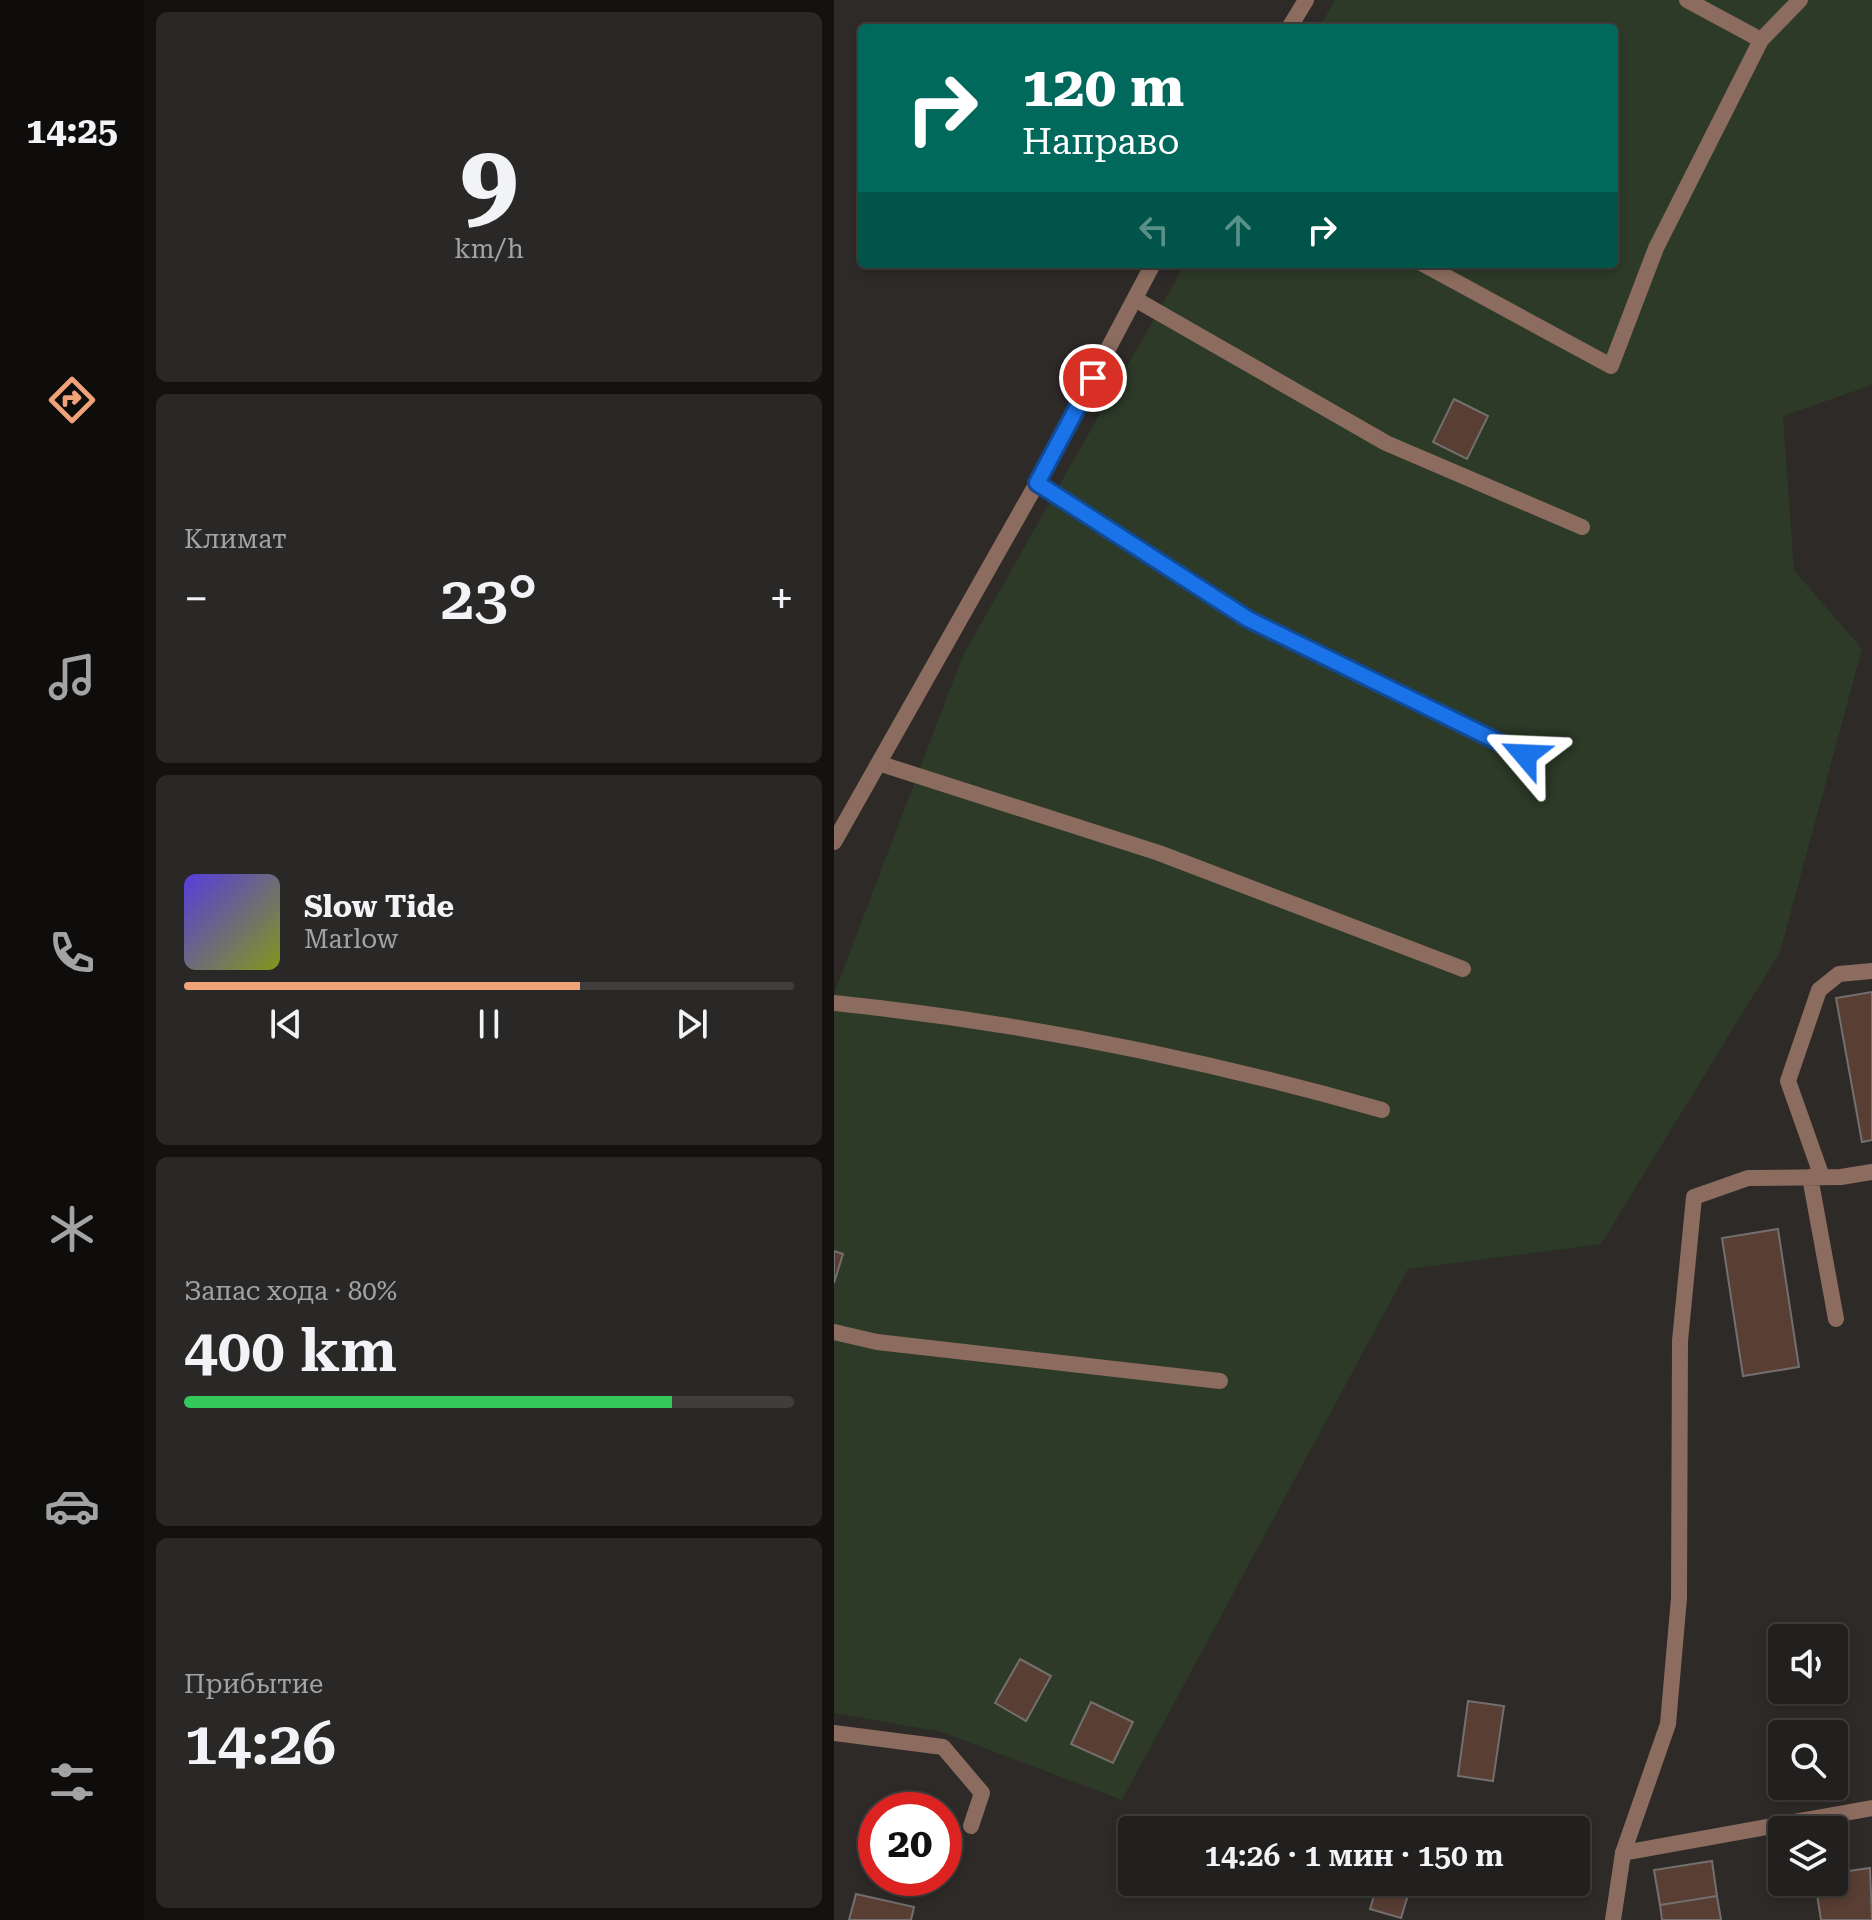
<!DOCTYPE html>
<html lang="ru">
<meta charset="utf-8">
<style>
:root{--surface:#22201e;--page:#2a2827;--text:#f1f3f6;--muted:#a2a3a4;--line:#3f3e3c;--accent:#f0a279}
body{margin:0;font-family:"Roboto Serif",serif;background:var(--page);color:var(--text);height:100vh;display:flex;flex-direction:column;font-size:30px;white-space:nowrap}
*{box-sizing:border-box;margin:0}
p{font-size:26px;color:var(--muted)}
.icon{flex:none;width:44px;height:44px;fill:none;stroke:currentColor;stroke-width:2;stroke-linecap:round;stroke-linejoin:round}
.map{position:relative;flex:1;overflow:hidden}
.details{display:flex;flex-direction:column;gap:12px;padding:12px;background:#131210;width:690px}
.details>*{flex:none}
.banner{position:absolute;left:24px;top:24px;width:760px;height:244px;border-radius:8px;box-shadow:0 4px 12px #0003,0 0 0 2px var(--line);background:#00695c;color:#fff;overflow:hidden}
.controls{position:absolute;left:934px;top:1624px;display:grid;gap:16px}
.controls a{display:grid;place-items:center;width:80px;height:80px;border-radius:8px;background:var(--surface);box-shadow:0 4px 12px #0003,0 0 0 2px var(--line);font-size:40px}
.speed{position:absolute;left:24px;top:1792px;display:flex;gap:16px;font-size:40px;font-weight:700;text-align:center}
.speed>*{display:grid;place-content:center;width:104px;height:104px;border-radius:50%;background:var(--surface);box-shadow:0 4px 12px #0003,0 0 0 2px var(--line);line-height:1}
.speed .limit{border:12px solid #d22;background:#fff;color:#111}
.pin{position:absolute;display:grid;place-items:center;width:68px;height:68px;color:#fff;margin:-34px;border:4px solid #fff;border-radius:50%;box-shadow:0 2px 8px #0007}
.me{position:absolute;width:88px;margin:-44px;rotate:296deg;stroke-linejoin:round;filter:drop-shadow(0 0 6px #0008)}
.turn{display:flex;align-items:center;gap:28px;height:168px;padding:0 32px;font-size:36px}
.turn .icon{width:104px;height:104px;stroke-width:2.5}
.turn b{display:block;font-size:56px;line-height:68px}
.lanes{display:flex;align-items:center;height:76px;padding:0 32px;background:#0003;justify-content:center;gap:40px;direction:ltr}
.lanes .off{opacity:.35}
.big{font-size:60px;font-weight:600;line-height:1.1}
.details .card{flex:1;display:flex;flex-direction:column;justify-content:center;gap:12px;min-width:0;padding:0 28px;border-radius:12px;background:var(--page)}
.details .dial{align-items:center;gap:0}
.dial b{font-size:104px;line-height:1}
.song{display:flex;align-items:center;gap:24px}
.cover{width:96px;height:96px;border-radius:12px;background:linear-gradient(135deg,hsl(250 70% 55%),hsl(70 70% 35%))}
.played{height:8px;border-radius:4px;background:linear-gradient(90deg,var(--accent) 65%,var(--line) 65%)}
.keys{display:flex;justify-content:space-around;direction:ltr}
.heat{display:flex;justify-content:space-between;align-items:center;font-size:44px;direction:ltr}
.charge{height:12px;border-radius:6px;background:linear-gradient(90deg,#34c759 80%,var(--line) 0)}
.trip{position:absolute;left:284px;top:1816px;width:472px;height:80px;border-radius:8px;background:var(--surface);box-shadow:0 4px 12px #0003,0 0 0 2px var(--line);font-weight:600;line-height:80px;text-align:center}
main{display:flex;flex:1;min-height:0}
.tab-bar{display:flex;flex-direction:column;width:144px;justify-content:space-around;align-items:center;background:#0e0d0c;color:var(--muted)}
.tab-bar .icon{width:56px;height:56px}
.tab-bar .active{color:var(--accent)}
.tab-bar b{font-size:36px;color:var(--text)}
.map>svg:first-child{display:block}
.green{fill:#2c3a27}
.building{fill:#583e33;stroke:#736f6e;stroke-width:2}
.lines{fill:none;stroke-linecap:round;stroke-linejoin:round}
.service{stroke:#8c6c5f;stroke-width:16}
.minor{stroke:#8c6c5f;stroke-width:16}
.route-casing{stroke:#114b97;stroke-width:20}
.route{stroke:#1a73e8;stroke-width:14}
</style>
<main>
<nav class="tab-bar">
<b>14:25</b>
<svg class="icon active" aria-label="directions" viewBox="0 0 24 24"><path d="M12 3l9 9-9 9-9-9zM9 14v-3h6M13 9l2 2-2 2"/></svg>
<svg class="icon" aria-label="music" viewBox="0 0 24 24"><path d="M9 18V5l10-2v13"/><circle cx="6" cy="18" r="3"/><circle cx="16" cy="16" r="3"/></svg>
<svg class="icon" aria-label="phone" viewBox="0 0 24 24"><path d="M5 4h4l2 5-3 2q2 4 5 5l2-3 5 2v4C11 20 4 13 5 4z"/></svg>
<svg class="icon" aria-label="climate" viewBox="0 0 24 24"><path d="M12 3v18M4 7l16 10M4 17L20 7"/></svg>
<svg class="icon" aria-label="car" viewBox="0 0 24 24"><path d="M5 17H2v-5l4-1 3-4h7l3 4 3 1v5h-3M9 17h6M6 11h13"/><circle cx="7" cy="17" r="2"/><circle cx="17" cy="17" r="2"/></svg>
<svg class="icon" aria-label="filters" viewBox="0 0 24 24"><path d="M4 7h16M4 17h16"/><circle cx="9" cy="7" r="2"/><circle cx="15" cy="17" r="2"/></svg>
</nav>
<section class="details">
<div class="card dial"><b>9</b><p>km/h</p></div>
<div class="card"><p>Климат</p>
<div class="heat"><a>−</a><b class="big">23°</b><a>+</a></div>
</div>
<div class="card">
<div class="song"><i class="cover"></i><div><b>Slow Tide</b><p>Marlow</p></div></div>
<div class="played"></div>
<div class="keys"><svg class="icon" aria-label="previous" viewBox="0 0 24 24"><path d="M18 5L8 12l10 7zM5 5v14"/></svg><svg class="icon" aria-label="pause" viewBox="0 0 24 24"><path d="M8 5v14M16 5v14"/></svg><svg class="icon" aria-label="next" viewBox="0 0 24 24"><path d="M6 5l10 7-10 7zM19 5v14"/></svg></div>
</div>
<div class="card"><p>Запас хода · 80%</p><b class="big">400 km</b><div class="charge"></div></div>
<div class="card"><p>Прибытие</p><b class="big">14:26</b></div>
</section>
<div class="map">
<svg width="1038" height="1920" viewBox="0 0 1038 1920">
<rect width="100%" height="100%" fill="#2d2a28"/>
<path class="green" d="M501 0H1038V385L949 416 960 570 1028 649 946 952 767 1244 574 1269 288 1800 108 1732 0 1713V994L129 655 351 264H780V28H485Z"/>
<path class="building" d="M620 399 654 416 633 459 599 442Z
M1038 992V1140L1028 1142 1002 998Z
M944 1229 965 1367 909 1376 888 1238Z
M0 1251 9 1254 0 1283Z
M186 1659 217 1676 192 1721 161 1703Z
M634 1701 670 1706 659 1781 624 1776Z
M257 1702 299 1722 279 1763 237 1744Z
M63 1798 101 1808V1810H60Z
M878 1861 883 1896 826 1905 820 1870Z
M1036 1868 1038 1920H987L981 1882H1000V1873Z
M544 1882H578L567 1918 536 1909Z
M22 1894 80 1907 77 1920H15Z
M883 1896 887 1920H828L826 1905Z"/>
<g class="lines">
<path class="service" d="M853 0 927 40
M589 264 777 366 822 248 927 40 966 0
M301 299 552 443 748 527
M203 483 414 619 691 755
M47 764 325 853 629 969
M0 1003C185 1022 369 1059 548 1110
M988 1177 954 1081 985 990 1005 974 1038 971
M0 1332 43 1342 386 1381
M789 1853 1038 1808"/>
<path class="minor" d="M455 28 472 0
M0 842 203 483 319 264
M976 1177 1002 1319
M0 1733 109 1747 148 1793 137 1826
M779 1920 789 1853 834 1724 845 1598 846 1341 860 1197 914 1178 1007 1177 1038 1172"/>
</g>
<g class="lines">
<g class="route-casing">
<path id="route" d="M259 378 203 483 414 619 691 755"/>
</g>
<use href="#route" class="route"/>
</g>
</svg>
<div class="controls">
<a><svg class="icon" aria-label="sound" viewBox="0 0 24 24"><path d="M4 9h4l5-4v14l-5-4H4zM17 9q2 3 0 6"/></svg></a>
<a><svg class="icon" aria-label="search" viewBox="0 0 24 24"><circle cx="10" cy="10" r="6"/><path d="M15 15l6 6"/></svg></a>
<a><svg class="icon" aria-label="layers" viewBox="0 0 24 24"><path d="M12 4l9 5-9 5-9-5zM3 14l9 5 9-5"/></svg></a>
</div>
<div class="speed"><div class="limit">20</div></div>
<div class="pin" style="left:259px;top:378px;background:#d93025"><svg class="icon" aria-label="arrive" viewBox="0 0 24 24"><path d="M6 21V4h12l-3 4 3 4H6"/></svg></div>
<svg class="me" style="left:691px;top:755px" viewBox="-20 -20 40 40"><path d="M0-17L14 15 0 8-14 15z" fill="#1a73e8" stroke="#fff" stroke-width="4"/></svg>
<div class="trip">14:26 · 1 мин · 150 m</div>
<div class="banner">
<div class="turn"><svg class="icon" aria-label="right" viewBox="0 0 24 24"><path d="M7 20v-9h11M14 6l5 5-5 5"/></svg><div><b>120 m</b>Направо</div></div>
<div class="lanes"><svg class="icon off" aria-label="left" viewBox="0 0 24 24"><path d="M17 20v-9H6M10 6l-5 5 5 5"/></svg><svg class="icon off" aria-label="ahead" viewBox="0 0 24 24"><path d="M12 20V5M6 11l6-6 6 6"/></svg><svg class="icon" aria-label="right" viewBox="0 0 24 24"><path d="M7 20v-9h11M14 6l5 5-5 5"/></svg></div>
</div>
</div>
</main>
